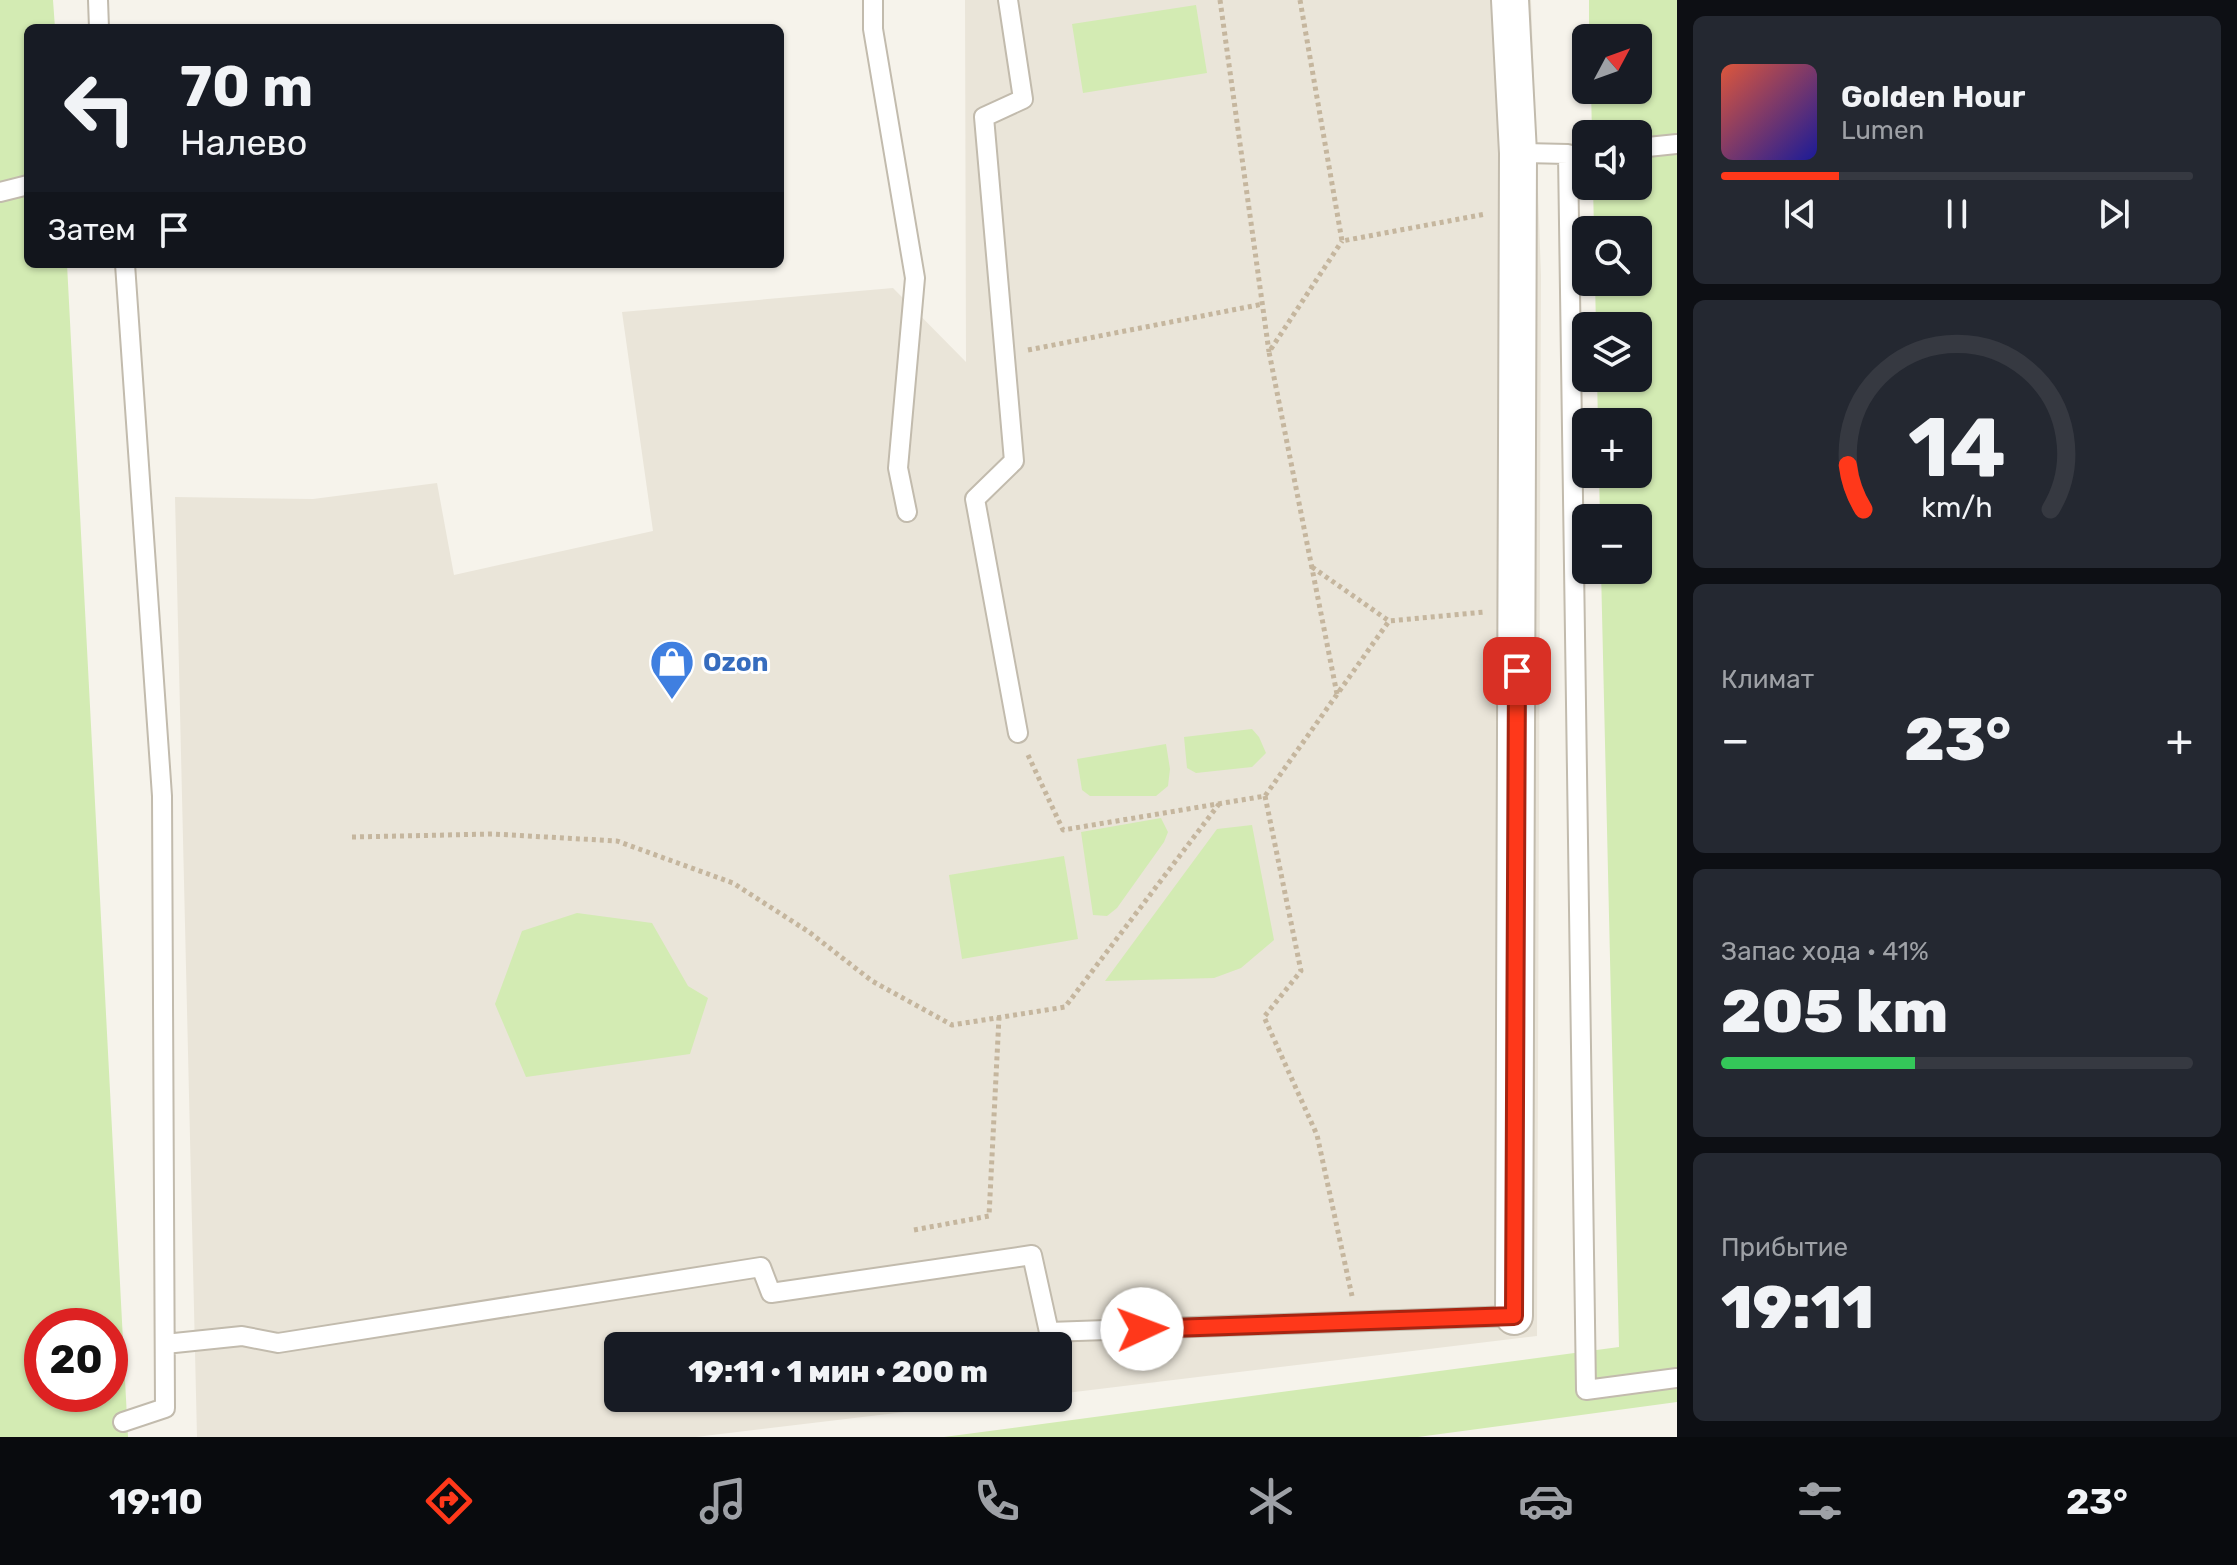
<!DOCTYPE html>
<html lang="ru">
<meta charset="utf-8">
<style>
:root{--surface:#171b24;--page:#242831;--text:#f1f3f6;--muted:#9ea1a6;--line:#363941;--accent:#ff381a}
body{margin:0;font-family:Rubik,sans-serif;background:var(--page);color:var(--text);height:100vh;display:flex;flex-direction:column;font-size:30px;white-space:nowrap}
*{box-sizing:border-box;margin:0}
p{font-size:26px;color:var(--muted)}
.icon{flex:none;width:44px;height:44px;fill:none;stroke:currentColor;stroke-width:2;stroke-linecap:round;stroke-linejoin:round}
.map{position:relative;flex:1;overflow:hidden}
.side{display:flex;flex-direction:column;gap:16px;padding:16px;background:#0d0f14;width:560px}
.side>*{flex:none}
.top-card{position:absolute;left:24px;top:24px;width:760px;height:244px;border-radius:12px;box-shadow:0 2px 6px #0004;background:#171b24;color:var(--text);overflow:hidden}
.needle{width:52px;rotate:49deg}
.buttons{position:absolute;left:1572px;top:24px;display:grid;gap:16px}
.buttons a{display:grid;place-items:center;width:80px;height:80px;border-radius:12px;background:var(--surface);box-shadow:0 2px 6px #0004;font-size:40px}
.speed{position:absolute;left:24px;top:1308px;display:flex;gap:16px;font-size:40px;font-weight:700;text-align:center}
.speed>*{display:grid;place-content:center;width:104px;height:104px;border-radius:50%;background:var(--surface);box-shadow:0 2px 6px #0004;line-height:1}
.speed .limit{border:12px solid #d22;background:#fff;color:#111}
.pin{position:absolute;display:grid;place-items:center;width:68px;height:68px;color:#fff;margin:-34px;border-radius:16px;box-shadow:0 4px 12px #0006}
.me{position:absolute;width:88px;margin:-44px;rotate:88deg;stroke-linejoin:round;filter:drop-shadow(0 0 6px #0008)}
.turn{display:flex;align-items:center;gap:28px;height:168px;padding:0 24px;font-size:36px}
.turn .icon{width:104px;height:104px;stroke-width:2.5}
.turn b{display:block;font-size:56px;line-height:68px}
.then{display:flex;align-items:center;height:76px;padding:0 24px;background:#0003;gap:16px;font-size:30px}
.big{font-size:60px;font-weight:800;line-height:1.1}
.side .tile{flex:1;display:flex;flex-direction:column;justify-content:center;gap:12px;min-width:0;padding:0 28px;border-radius:12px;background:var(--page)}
.side .dial{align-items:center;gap:0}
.dial svg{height:208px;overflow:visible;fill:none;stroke:var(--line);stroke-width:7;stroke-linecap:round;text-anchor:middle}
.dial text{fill:var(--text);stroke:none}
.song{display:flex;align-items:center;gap:24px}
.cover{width:96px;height:96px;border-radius:12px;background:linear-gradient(135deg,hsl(10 70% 55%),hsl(240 70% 35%))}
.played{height:8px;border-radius:4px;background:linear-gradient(90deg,var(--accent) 25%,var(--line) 25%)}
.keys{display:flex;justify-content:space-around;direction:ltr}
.heat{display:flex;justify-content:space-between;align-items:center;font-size:44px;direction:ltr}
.charge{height:12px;border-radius:6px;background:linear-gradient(90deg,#34c759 41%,var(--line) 0)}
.trip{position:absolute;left:604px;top:1332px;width:468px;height:80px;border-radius:12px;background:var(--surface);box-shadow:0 2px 6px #0004;font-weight:800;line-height:80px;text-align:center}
.tabs{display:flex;height:128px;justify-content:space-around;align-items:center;background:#090b0e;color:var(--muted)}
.tabs .icon{width:56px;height:56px}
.tabs .selected{color:var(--accent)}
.tabs b{font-size:36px;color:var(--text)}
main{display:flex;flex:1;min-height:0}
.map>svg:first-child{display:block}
.residential{fill:#eae5d9}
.green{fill:#d3ebb3;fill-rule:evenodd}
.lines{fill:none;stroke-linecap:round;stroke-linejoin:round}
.lane-casing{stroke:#c2bbad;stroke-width:22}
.street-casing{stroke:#c2bbad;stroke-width:40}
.path{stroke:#c5b69e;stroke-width:5;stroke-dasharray:4 4;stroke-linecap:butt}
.lane{stroke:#fff;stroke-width:18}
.street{stroke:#fff;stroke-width:36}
.route-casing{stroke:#a62411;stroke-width:20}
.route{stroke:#ff381a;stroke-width:14}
.labels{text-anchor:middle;stroke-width:6;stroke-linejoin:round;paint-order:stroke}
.shop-label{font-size:26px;font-weight:bold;fill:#366cbe;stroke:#fff;text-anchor:start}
</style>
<main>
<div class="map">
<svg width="1677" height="1437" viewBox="0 0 1677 1437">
<rect width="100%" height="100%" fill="#f6f3eb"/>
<path class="residential" d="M965 0H1531L1541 275 1537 1336 1058 1394V1346H618V1398H1022L696 1437H197L175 497 313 499 437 483 454 575 653 531 622 312 893 288 966 362Z"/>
<path class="green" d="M0 0H53L55 28H28V264H67L128 1437H0ZM42 1326H110V1394H42Z
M1589 0H1677V1402L1418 1437H944L1619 1347 1601 570H1638V518H1600L1599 474H1638V422H1598L1597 378H1638V326H1596L1595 282H1638V230H1594L1593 186H1638V134H1592L1591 90H1638V38H1589Z
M1196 5 1207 73 1083 93 1072 24Z
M1252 729 1259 737 1266 753 1252 767 1196 773 1187 768 1184 737Z
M1166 744 1170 769 1168 786 1156 796H1090L1082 790 1077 759Z
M1161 818 1168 832 1164 842 1117 908 1107 916 1093 915 1081 832Z
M1252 825 1274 940 1241 968 1214 978 1105 981 1217 829Z
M1064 856 1078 939 962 959 949 875Z
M577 913 652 923 688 986 708 998 690 1054 526 1077 495 1004 522 931Z"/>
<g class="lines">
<g class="lane-casing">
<path id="lane" d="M98 0 99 28
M873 0V29L915 278 898 468 907 512
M1008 0 1023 99 984 117 1014 461 975 499 1018 733
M1638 148 1677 144
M1518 153 1568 154 1586 1390 1677 1378
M0 192 28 185
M165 1344 242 1336 278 1343 761 1267 771 1293 1032 1255 1049 1332 1514 1316
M123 1422 165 1408 162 796 125 264"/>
</g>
<g class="street-casing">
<path id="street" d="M1510 0 1518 153 1514 1316"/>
</g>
<path class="path" d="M1220 0 1269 352
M1300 0 1342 241 1486 214
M1028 350 1263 304
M1312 567 1389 621
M1337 694 1269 352 1342 241
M1028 755 1063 830 1265 796 1389 621 1484 612
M1265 796 1301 971 1264 1017 1317 1135 1352 1296
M352 837 493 834 617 841 733 883 809 932 872 981 952 1025 1065 1007 1219 804
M914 1230 989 1216 999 1017"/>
<use href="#lane" class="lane"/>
<use href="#street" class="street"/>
</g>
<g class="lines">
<g class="route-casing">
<path id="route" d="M1142 1329 1514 1316 1517 671"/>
</g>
<use href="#route" class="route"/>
</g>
<defs>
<g id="shop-pin" transform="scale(2.3)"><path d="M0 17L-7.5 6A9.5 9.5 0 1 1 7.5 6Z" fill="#3f7fe0" stroke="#fff"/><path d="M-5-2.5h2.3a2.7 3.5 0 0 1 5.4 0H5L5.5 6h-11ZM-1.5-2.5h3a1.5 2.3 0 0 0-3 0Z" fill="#fff"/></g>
</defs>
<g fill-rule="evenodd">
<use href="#shop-pin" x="672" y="662"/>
</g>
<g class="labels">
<g class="shop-label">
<text x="703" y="671">Ozon</text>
</g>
</g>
</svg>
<div class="buttons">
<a><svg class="needle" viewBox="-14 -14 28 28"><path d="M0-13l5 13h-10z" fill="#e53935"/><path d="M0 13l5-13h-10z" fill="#9ea1a6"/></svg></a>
<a><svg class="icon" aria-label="sound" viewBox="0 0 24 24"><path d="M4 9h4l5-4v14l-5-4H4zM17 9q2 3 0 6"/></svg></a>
<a><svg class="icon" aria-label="search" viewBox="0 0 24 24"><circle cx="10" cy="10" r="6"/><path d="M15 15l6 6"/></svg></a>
<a><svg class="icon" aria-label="layers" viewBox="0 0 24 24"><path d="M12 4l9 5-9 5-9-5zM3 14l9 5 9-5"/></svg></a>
<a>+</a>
<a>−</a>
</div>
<div class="speed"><div class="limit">20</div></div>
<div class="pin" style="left:1517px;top:671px;background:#d93025"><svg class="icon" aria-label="arrive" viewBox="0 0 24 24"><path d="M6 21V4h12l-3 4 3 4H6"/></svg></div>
<svg class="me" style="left:1142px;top:1329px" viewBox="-20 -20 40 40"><circle r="19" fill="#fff"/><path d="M0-13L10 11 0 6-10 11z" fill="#ff381a"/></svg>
<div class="trip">19:11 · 1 мин · 200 m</div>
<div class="top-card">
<div class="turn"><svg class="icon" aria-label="left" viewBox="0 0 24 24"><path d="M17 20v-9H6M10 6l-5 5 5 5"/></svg><div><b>70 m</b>Налево</div></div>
<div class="then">Затем<svg class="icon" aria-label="arrive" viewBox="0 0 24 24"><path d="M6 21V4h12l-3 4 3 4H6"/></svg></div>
</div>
</div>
<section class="side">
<div class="tile">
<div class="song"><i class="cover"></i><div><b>Golden Hour</b><p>Lumen</p></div></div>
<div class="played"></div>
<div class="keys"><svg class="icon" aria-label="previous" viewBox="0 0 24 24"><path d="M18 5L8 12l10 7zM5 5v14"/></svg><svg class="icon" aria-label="pause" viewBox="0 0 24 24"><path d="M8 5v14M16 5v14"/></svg><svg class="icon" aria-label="next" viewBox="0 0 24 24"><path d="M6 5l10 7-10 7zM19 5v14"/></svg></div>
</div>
<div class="tile dial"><svg viewBox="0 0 100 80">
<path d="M14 69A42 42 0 1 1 86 69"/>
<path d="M14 69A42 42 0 0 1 8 52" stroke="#ff381a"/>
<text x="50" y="56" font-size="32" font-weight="700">14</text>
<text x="50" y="72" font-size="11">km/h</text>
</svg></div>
<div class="tile"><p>Климат</p>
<div class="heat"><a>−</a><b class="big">23°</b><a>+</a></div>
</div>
<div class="tile"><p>Запас хода · 41%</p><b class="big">205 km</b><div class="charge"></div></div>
<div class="tile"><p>Прибытие</p><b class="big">19:11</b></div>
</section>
</main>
<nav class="tabs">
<b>19:10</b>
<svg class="icon selected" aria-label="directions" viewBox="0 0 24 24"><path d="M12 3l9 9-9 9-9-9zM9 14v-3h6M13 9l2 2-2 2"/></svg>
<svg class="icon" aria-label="music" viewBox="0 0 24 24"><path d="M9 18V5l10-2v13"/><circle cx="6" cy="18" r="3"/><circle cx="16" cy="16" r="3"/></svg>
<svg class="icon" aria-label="phone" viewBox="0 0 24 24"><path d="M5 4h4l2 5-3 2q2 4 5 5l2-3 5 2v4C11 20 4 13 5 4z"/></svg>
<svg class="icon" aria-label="climate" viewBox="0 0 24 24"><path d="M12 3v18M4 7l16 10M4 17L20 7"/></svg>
<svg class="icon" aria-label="car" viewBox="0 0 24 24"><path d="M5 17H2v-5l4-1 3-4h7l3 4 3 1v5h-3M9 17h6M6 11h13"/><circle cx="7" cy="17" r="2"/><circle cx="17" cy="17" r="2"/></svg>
<svg class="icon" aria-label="filters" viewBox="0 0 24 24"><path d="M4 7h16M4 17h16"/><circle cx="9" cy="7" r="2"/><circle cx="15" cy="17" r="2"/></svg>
<b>23°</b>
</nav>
